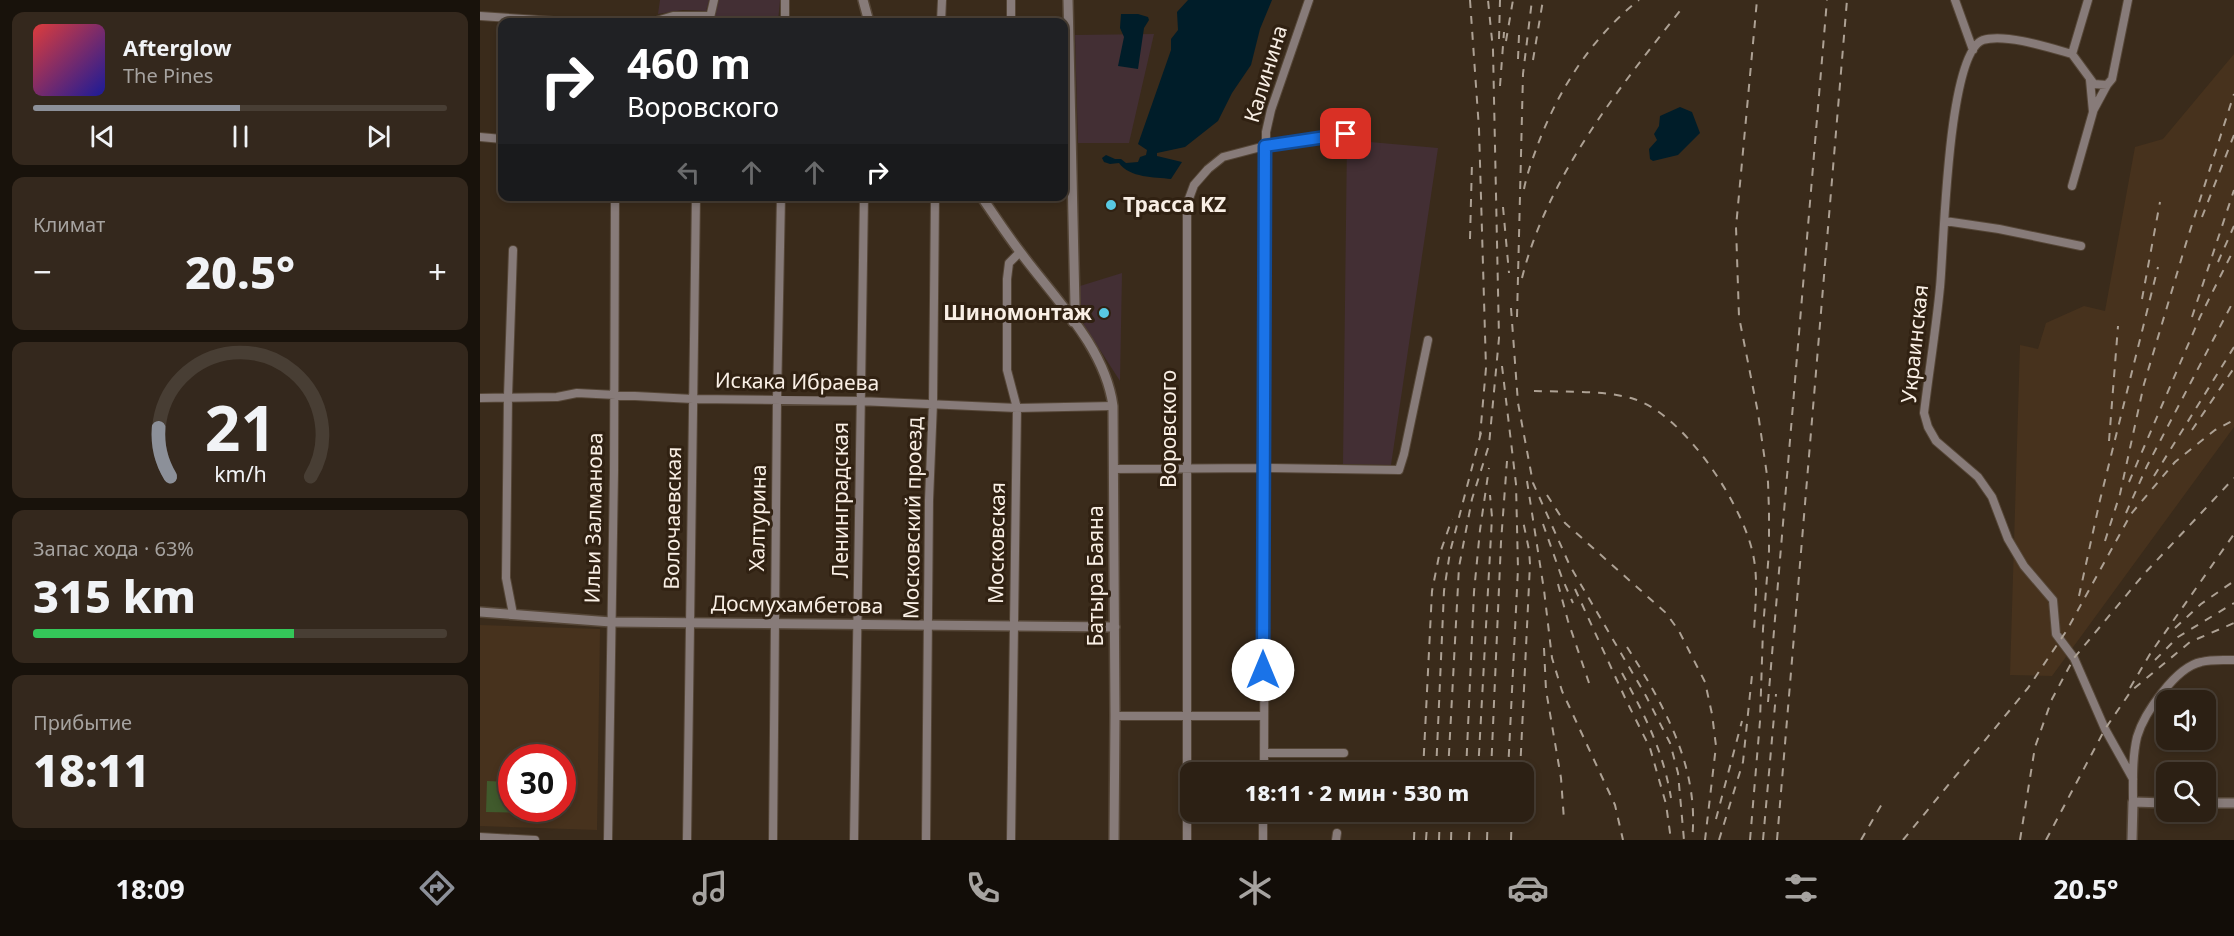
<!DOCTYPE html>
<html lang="ru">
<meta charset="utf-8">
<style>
:root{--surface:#2c2014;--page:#34281d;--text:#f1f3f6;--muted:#a6a3a0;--line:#483e34;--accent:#8c9099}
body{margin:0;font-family:"Noto Sans",sans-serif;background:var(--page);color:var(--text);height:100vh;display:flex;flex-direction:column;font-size:22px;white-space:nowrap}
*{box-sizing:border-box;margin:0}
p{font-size:20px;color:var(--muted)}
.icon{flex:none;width:33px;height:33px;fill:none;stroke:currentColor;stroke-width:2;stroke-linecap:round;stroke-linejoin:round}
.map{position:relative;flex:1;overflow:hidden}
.sheet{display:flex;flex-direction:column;gap:12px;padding:12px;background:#18120b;width:480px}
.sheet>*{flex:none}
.hud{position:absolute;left:18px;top:18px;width:570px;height:183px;border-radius:12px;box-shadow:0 3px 9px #0003,0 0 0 2px var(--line);background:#202124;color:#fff;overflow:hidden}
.tools{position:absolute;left:1676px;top:690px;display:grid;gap:12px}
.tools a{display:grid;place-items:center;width:60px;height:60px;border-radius:12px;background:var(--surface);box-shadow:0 3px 9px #0003,0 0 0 2px var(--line);font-size:30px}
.speed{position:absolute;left:18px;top:744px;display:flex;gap:12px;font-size:30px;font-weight:700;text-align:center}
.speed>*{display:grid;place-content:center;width:78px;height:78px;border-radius:50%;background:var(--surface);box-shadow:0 3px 9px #0003,0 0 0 2px var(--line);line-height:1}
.speed .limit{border:9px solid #d22;background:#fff;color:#111}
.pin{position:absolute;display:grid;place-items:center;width:51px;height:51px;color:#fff;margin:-26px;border-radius:12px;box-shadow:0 3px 9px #0006}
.me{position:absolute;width:66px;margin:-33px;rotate:0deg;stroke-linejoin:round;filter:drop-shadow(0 0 4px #0008)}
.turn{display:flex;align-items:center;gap:21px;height:126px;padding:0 30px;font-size:27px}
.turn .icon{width:78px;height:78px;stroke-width:2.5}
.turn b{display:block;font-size:42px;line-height:51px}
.lanes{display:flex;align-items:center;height:57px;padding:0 30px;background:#0003;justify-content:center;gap:30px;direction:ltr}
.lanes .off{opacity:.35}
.big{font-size:45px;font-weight:800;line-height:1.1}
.sheet .widget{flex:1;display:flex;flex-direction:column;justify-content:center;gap:9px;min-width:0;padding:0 21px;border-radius:12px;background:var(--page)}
.sheet .dial{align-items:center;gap:0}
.dial svg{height:156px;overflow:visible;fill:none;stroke:var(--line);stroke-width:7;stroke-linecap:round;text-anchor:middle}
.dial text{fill:var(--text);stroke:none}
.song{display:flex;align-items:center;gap:18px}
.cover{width:72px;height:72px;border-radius:9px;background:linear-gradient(135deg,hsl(0 70% 55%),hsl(240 70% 35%))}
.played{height:6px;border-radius:3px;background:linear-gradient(90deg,var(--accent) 50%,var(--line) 50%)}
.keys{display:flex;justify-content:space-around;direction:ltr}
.heat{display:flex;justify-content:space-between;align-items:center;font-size:33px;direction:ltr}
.charge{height:9px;border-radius:4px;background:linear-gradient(90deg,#34c759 63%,var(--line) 0)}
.trip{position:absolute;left:700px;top:762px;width:354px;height:60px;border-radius:12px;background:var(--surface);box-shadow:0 3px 9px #0003,0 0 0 2px var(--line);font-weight:800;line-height:60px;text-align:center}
.dock{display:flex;height:96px;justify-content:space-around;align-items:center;background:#120d08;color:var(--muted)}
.dock .icon{width:42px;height:42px}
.dock .on{color:var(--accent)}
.dock b{font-size:27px;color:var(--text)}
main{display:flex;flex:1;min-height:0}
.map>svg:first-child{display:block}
.commercial{fill:#432f34}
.built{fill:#47321d;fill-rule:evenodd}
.green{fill:#405a2c}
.water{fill:#001d29}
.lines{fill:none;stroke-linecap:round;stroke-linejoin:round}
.minor-casing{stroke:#554637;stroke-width:10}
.tertiary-casing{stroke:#554637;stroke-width:12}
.minor{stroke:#877b79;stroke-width:8}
.tertiary{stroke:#877b79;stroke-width:9}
.rail{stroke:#ada194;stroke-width:2;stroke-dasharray:8 8;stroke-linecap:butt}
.route-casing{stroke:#114b97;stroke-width:15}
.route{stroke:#1a73e8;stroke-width:10}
.poi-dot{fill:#58c9e3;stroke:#302112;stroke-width:2}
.labels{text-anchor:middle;stroke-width:6;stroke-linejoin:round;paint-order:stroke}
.street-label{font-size:21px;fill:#f9efe5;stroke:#302112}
.poi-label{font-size:21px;font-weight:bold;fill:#f9efe5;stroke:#302112;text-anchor:start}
</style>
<main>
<section class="sheet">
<div class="widget">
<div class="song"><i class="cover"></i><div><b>Afterglow</b><p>The Pines</p></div></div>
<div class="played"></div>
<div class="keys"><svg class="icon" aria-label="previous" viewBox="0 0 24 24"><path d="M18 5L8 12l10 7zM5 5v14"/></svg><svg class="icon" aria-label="pause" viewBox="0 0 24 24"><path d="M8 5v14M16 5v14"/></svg><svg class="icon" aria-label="next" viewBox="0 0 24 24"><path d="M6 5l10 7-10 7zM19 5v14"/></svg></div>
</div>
<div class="widget"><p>Климат</p>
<div class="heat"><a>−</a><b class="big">20.5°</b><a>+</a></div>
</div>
<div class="widget dial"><svg viewBox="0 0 100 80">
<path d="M14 69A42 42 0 1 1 86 69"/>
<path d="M14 69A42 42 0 0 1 8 44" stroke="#8c9099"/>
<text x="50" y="56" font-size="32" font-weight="700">21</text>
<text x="50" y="72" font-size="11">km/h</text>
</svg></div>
<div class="widget"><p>Запас хода · 63%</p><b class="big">315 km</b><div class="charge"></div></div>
<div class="widget"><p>Прибытие</p><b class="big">18:11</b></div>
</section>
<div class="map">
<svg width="1754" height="840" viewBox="0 0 1754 840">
<rect width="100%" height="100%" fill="#3a2b1b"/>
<path class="commercial" d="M180 0H229L226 11 203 10 178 14Z
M239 0H300L298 22H233Z
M674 34 649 143H598L595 35Z
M867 140 958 148 911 465 863 464Z
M642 273 640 381 604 325 601 314 600 286Z"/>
<path class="built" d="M1754 54V427L1572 676 1530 675 1540 345 1558 349 1566 323 1604 306 1625 311 1655 147 1683 139Z
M0 625 120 629 117 830 0 826ZM32 758H82V808H32Z"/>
<path class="green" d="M7 781 31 782 32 808 59 809V813L6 812Z"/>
<path class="water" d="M708 0H792L780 29 771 65 752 93 738 121 705 147 677 153V156L702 162 691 179C674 177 650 178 639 163L630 164 624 162 622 158 626 155 635 159H641L646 163 658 162 660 157 666 155 667 150 658 144 691 50V39L698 30 697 12Z
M641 14H658L668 17 669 20 664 28 658 69 638 66 644 37 640 28Z
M1200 107 1212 112 1220 133 1198 155 1173 161 1170 159 1169 149 1177 140 1174 134 1179 126 1180 116Z"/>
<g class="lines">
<g class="minor-casing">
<path id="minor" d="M531 0V22
M1475 0 1493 50
M1608 0 1592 54C1571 48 1525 33 1503 40 1467 53 1464 248 1460 287 1456 329 1449 371 1444 413L1448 427 1456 441 1498 477 1512 497 1528 539 1544 566 1573 600 1576 634 1594 658 1625 729 1653 779
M0 16 89 22
M173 22 193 16H230
M229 22 234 0
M305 22V0
M461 22 462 0
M1592 54 1614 84 1627 85 1632 79 1648 0
M1613 111 1627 85
M0 137 22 139
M1592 186 1613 112 1610 80
M1465 221 1519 229 1601 246
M33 250 28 396 26 578 33 614
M0 398 77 397 97 393 213 399 379 401 537 408 633 406
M633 469 784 468 919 470 924 454 948 340
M635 716H783
M784 753H864
M784 772 786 132 791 110 829 0
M1653 802C1653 781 1652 758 1657 737 1664 713 1696 667 1721 662 1732 659 1743 660 1754 660
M0 837 55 840
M128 840 134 472 135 196
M207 840 216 196
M293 840 297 400 301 196
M374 840 384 196
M446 840 449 500 453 403 455 196
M531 840 537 408 527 370V279L529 263 540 252
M707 840V204L714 185 728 169 743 157 785 146 866 134
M783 840V812
M856 840 857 833"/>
</g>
<g class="tertiary-casing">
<path id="tertiary" d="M383 0 389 22
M588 0 595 306 593 322
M501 196C514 215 527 235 541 253 575 299 625 347 633 406L635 716 634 840
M0 612 131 622 635 627
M1725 803H1754
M1652 840 1653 802 1686 803"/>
</g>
<use href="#minor" class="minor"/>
<use href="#tertiary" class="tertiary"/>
<path class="rail" d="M990 0 999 129 1006 368 1000 436
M1019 39 1020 0
M1026 41 1033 0
M1038 59 1039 35
M1053 60 1063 0
M1020 86 1024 32
M1044 189C1047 173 1053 158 1058 144 1079 89 1112 37 1159 0
M1023 207 1029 273
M1722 217 1754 135
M990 239 992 162
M1738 262 1754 226
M1042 278C1067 177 1140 87 1203 7
M1662 299 1680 202
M1031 308 1038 403 1053 483 1090 566 1166 696 1190 743 1198 773 1204 840
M1037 317 1043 74 1052 0
M1712 317 1754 190
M1022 366 1036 484 1038 569 1028 772
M1054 391C1084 392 1125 390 1154 399 1204 415 1260 501 1272 550 1279 577 1275 605 1274 633
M1712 430 1754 368
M1629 441 1638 326
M1674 476 1754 347
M1047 481 1064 590 1072 658 1082 691 1135 805 1143 840
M1649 482 1720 317 1754 249
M1067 495 1085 523 1186 613 1199 631 1225 682 1232 714 1236 746 1225 840
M1646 513 1667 466 1754 300
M1063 524 1082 578 1093 603
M1625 541 1640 494 1664 384 1707 240 1754 94
M1078 584 1088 621 1109 683
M1095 589 1146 700 1170 748 1186 804 1191 840
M1599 596 1620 500 1678 267
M1695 628 1721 604 1754 581
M1147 647C1184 705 1220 768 1212 840
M1064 648 1066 690 1081 778 1084 820
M1675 660 1698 637 1754 603
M1142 673C1165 716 1183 750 1191 798
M1650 688 1670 654 1754 534
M1288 702 1347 0
M943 772 952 591 959 556 972 519
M956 772 964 591 970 552 1002 429
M968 772 979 567 992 499 1009 445 1019 338 1013 50 1008 0
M986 772 994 592 1000 530 1009 468
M998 772 1012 517 1010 495
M1011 772 1021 542 1027 461
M1040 772 1050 564 1049 550 1043 521
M1236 819 1262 721
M934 840 935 812
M946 840 948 812
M959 840 960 812
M971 840 972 812
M989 840 990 812
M1007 840 1008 812
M1031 840 1032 812
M1239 840 1263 762 1272 675
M1270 840 1280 721 1283 629 1289 551V511L1288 482 1278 413 1259 317 1256 227 1277 0
M1283 840 1296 694
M1297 840 1367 0
M1381 840 1403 802
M1423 840 1548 688 1587 630 1651 514 1695 462 1735 430 1754 420
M1540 840 1555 747 1572 699 1594 658 1664 574 1754 478
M1566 840 1625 729 1651 691 1710 642 1754 623"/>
</g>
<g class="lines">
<g class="route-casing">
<path id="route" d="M783 670 785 146 866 134"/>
</g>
<use href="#route" class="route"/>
</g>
<g class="poi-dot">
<circle cx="631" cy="205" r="6"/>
<circle cx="624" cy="313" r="6"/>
</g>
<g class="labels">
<g class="street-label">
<text transform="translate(786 74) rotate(-73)" y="7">Калинина</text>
<text transform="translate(1435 344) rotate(-84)" y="7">Украинская</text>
<text transform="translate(317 382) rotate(1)" y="7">Искака Ибраева</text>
<text transform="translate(689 429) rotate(-90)" y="7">Воровского</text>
<text transform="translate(361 500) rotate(-90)" y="7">Ленинградская</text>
<text transform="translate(114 518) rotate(-89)" y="7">Ильи Залманова</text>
<text transform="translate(193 518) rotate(-89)" y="7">Волочаевская</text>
<text transform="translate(278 518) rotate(-89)" y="7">Халтурина</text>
<text transform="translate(433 518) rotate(-89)" y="7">Московский проезд</text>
<text transform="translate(517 543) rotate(-89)" y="7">Московская</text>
<text transform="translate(616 576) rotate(-90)" y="7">Батыра Баяна</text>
<text transform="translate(317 605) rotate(1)" y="7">Досмухамбетова</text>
</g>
<g class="poi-label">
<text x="643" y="212">Трасса KZ</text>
<text x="612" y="320" text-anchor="end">Шиномонтаж</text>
</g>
</g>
</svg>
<div class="tools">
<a><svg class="icon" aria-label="sound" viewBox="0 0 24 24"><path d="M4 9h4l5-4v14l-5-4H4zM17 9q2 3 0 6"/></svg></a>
<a><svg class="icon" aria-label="search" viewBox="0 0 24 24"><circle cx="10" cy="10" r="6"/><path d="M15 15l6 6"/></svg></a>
</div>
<div class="speed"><div class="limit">30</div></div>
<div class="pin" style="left:866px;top:134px;background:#d93025"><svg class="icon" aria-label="arrive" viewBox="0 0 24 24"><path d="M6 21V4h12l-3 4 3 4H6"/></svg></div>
<svg class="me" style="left:783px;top:670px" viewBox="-20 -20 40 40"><circle r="19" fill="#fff"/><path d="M0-13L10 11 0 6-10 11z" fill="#1a73e8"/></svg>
<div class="trip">18:11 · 2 мин · 530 m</div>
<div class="hud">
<div class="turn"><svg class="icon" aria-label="right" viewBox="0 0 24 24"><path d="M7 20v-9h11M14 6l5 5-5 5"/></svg><div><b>460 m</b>Воровского</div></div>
<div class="lanes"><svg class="icon off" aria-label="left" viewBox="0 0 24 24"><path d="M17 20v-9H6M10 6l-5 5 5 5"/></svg><svg class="icon off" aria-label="ahead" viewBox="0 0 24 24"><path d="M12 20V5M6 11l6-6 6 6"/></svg><svg class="icon off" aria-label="ahead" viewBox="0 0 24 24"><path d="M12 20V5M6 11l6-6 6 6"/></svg><svg class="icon" aria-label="right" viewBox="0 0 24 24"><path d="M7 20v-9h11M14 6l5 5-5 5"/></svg></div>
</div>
</div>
</main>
<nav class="dock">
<b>18:09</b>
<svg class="icon on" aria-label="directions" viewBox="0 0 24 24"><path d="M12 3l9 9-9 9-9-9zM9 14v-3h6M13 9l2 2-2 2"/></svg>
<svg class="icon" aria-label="music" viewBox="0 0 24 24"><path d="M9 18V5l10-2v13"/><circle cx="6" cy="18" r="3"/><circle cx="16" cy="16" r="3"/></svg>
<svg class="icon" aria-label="phone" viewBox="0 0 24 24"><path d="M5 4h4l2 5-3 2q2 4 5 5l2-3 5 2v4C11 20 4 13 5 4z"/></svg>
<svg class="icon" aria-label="climate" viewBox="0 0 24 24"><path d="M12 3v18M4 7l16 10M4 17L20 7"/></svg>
<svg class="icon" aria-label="car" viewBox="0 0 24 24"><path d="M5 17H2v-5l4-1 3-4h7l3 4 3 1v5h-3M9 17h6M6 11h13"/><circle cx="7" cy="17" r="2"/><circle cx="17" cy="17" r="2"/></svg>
<svg class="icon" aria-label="filters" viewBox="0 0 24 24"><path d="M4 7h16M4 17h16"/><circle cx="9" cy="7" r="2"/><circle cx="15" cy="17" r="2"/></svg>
<b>20.5°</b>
</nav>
